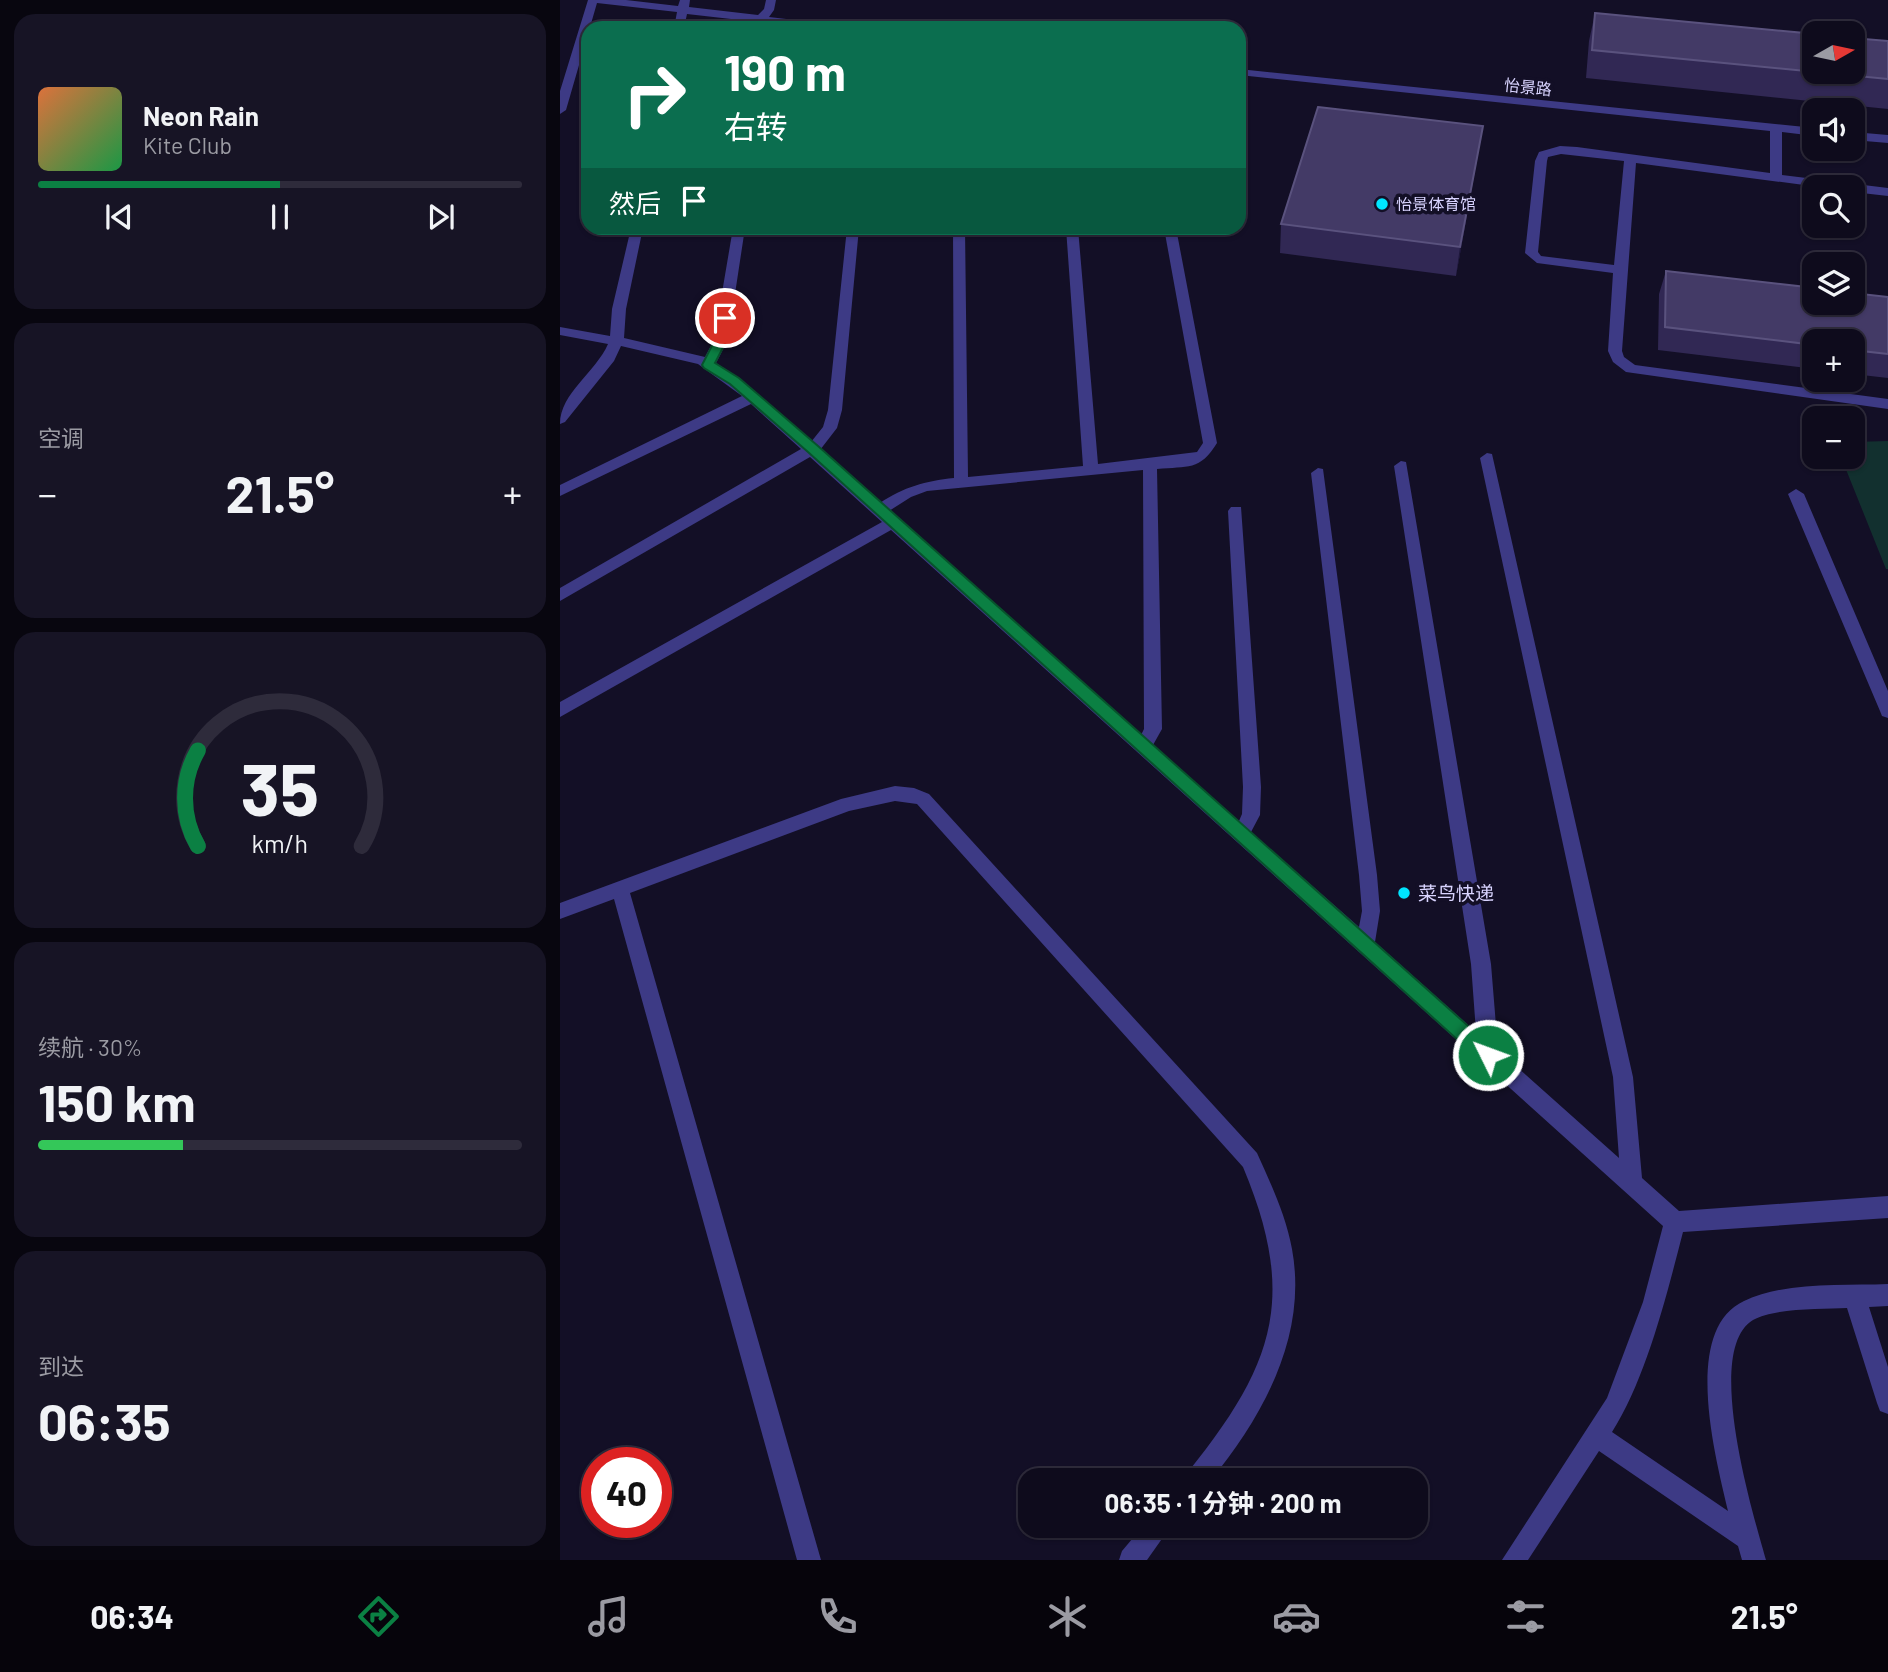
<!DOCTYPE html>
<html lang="zh">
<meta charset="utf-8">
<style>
:root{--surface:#0e0b1c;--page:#171425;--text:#f1f3f6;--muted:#9b9ba3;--line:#2e2b3b;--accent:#0b8043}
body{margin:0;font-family:Barlow,"Noto Sans SC",sans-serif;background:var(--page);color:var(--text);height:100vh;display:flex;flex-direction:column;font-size:26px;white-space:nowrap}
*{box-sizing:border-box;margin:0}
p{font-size:23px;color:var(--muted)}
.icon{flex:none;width:38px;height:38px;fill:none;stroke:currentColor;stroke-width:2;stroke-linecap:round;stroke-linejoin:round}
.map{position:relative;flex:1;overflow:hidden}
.sheet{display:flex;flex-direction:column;gap:14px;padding:14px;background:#08060f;width:560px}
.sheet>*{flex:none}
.guide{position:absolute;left:21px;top:21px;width:665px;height:214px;border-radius:21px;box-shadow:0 2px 5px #0004,0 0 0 2px var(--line);background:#0b6e4f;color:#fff;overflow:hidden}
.needle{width:46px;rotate:81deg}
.tools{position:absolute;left:1242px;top:21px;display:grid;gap:14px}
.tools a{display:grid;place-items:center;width:63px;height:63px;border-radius:14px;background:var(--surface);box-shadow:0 2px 5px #0004,0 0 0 2px var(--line);font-size:35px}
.speed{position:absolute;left:21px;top:1447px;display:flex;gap:14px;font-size:35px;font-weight:700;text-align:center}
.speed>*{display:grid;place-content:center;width:91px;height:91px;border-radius:50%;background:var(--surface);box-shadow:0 2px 5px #0004,0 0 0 2px var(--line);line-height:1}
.speed .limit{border:10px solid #d22;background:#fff;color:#111}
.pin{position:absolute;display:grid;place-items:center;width:60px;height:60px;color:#fff;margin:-30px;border:4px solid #fff;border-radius:50%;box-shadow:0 2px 7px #0007}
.me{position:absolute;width:77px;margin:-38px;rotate:312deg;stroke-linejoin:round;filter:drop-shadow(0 0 5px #0008)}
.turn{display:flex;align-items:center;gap:24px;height:147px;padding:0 28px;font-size:32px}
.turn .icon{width:91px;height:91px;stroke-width:2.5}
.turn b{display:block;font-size:49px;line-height:60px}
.then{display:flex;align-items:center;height:66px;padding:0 28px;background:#0003;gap:14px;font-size:26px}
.big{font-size:52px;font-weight:700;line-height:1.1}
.sheet .widget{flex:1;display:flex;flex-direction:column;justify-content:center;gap:10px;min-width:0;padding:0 24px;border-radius:21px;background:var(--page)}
.sheet .dial{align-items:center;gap:0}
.dial svg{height:182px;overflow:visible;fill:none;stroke:var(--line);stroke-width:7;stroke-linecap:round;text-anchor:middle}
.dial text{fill:var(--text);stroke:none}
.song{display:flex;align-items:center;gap:21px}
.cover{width:84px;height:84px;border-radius:10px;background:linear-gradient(135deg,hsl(20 70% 55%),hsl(140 70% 35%))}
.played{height:7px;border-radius:4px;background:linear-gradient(90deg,var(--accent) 50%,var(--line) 50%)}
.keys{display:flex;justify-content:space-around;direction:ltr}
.heat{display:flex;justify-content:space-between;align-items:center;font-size:38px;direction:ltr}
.charge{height:10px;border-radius:5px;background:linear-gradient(90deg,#34c759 30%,var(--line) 0)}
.trip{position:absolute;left:458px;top:1468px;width:410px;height:70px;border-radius:21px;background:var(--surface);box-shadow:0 2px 5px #0004,0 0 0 2px var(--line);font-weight:700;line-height:70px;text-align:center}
.dock{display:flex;height:112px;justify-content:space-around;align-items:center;background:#06040b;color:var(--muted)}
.dock .icon{width:49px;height:49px}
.dock .selected{color:var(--accent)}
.dock b{font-size:32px;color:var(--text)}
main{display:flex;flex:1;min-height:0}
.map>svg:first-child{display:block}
.green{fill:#12302f}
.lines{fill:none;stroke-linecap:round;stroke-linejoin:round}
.minor{fill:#3d3a85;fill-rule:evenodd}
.wall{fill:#312854}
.shaded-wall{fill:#1d163a}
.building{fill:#433a66;stroke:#5a527e;stroke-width:2}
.route{fill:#0b8043;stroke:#07532c;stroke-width:2}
.poi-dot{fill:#00e5ff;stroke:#130f26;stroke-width:2.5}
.labels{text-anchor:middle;stroke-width:7;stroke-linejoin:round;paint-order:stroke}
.far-street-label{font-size:16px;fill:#d9d4ff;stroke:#130f26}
.far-poi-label{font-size:16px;fill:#d9d4ff;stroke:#130f26;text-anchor:start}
.poi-label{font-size:19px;fill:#d9d4ff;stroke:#130f26;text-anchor:start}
</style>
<main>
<section class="sheet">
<div class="widget">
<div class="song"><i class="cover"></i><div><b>Neon Rain</b><p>Kite Club</p></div></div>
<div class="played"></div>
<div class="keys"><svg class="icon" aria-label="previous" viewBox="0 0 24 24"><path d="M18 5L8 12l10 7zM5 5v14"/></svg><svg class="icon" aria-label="pause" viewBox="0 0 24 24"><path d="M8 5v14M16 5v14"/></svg><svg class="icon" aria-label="next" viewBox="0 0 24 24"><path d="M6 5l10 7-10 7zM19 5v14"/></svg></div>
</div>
<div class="widget"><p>空调</p>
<div class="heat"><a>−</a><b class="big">21.5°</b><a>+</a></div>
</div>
<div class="widget dial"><svg viewBox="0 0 100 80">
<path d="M14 69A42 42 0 1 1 86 69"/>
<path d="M14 69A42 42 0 0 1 14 27" stroke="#0b8043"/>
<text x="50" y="56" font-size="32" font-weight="700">35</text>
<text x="50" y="72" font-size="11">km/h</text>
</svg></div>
<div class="widget"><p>续航 · 30%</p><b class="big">150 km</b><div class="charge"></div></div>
<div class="widget"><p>到达</p><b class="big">06:35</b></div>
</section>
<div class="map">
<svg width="1328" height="1560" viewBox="0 0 1328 1560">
<rect width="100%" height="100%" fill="#130f26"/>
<path class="green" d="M1328 441V569H1326L1281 457H1293V442Z"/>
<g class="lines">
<path class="minor" d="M28 0H66L118 6 120 0H130L129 7 198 15 204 9 206 0H216L214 10 209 17 278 25 283 28H250L127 14 124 28H114L117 12 37 3 6 110 0 114V91Z
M679 69 1255 128V136L1222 132V175L1328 188V196L1293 192V187H1259L1076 163 1062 351 1064 357 1075 365 1328 399V409L1066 372 1053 362 1048 351 1053 273 977 263 965 253 975 161 979 152 1000 146 1017 147 1210 173V131L679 75ZM1001 154 1064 161 1054 265 981 256 978 252 987 161 988 157Z
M1293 132 1328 135V143L1293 140Z
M71 228H83L66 309 64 338 145 357 154 340 173 228H185L168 340 156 363 179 378 251 442 263 427 268 410 287 228H299L282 410 277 428 260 450 320 503C344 487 365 481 394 478L393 228H405L408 477 523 466 506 228H518L538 464 637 452 643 443 604 228H616L657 443C640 471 628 466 597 469L602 729 593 745 679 821 682 814 683 787 668 511 671 507H681L701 787 700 815 691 832 799 927 802 911 799 875 751 473 758 468 763 469 817 875 820 911 815 942 916 1032 911 964 834 466 841 461 846 462 931 964 938 1050 1059 1158 1053 1077 920 458 927 453 932 454 1073 1077 1082 1178 1119 1211 1328 1196V1218L1123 1232C1107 1294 1086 1379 1052 1432L1168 1511C1156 1459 1121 1330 1184 1301 1227 1281 1283 1286 1328 1284V1306L1309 1307 1328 1367V1414L1320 1411 1317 1403 1287 1308C1262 1309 1214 1308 1193 1320 1143 1350 1193 1514 1206 1560H1182L1178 1546 1039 1451 968 1560H942L1047 1398 1083 1302 1103 1226 331 530 0 717V702L322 522 250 457 0 601V588L241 449 191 404 0 496V485L182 396 138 364 61 346 54 361 5 422 0 424C0 393 36 372 48 344L0 335V327L50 336 52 309ZM583 470 584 729 581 735 329 511 351 497 367 491Z
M1236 489 1244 494 1328 691V718L1322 716 1320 711 1228 494Z
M335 786 354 788 369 794 697 1153C711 1184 726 1216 732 1249 748 1336 703 1416 651 1480H624L628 1472C714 1365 738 1298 683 1167L357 804 335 801 289 811 70 893 261 1560H237L54 899 0 919V903L281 799Z
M583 1526H611L587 1560H559L562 1551Z"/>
</g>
<path class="wall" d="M1035 13 1328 41V109L1026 78 1029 41Z
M923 126 896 276 720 253 721 224Z
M1106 271 1328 297V378L1293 374V341H1255V369L1098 350 1099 294Z"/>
<path class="shaded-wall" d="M923 126 918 155 896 276 900 247Z"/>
<path class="building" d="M1035 13 1255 34V72H1293V38L1328 41V79L1032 50Z
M758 107 923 126 900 247 721 224Z
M1106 271 1255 288V303H1293V293L1328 297V354L1293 350V341H1255V345L1105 327Z"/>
<path class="route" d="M165 314 171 318 167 340 155 363 179 378 258 446 934 1049 937 1055 934 1061 928 1064 921 1061 248 452 170 384 144 368 142 365 155 340 159 318Z"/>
<g class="poi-dot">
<circle cx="822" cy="204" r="7"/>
<circle cx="844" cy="893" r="7"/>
</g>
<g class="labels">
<g class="far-street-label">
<text transform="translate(968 87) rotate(6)" y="6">怡景路</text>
</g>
<g class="far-poi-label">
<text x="836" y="210">怡景体育馆</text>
</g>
<g class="poi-label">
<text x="858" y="900">菜鸟快递</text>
</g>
</g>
</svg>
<div class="tools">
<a><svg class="needle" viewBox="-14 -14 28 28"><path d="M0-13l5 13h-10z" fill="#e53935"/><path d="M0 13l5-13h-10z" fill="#9b9ba3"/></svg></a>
<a><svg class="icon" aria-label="sound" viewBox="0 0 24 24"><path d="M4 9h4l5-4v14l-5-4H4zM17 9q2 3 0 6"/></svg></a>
<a><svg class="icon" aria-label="search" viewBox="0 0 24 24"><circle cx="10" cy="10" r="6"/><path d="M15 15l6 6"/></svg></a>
<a><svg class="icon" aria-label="layers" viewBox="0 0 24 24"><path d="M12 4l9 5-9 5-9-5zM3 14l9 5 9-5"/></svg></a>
<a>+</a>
<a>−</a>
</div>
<div class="speed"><div class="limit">40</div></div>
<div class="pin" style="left:165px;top:318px;background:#d93025"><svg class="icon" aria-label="arrive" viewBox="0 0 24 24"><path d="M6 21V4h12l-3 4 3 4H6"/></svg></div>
<svg class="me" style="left:928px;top:1055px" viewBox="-20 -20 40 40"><circle r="17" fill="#0b8043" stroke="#fff" stroke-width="3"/><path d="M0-11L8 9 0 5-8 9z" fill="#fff"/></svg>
<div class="trip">06:35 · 1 分钟 · 200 m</div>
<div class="guide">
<div class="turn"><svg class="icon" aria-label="right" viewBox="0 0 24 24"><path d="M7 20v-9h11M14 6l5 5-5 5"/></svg><div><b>190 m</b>右转</div></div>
<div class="then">然后<svg class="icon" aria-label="arrive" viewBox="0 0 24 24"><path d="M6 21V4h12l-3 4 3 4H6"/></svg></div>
</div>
</div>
</main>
<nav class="dock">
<b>06:34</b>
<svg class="icon selected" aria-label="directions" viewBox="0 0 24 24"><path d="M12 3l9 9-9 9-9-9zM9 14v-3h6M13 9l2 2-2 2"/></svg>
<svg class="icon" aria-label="music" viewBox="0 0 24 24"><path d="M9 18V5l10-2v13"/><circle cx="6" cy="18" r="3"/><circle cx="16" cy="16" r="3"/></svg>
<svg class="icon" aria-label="phone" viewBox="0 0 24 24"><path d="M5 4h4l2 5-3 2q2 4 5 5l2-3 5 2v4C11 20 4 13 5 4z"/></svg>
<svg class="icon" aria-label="climate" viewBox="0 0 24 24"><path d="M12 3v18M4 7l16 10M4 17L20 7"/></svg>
<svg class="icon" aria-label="car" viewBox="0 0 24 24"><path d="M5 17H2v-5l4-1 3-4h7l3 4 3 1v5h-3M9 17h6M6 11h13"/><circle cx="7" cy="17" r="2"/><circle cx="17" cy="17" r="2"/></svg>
<svg class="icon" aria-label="filters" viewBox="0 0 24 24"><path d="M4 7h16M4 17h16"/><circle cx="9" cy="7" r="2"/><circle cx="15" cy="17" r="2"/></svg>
<b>21.5°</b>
</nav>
